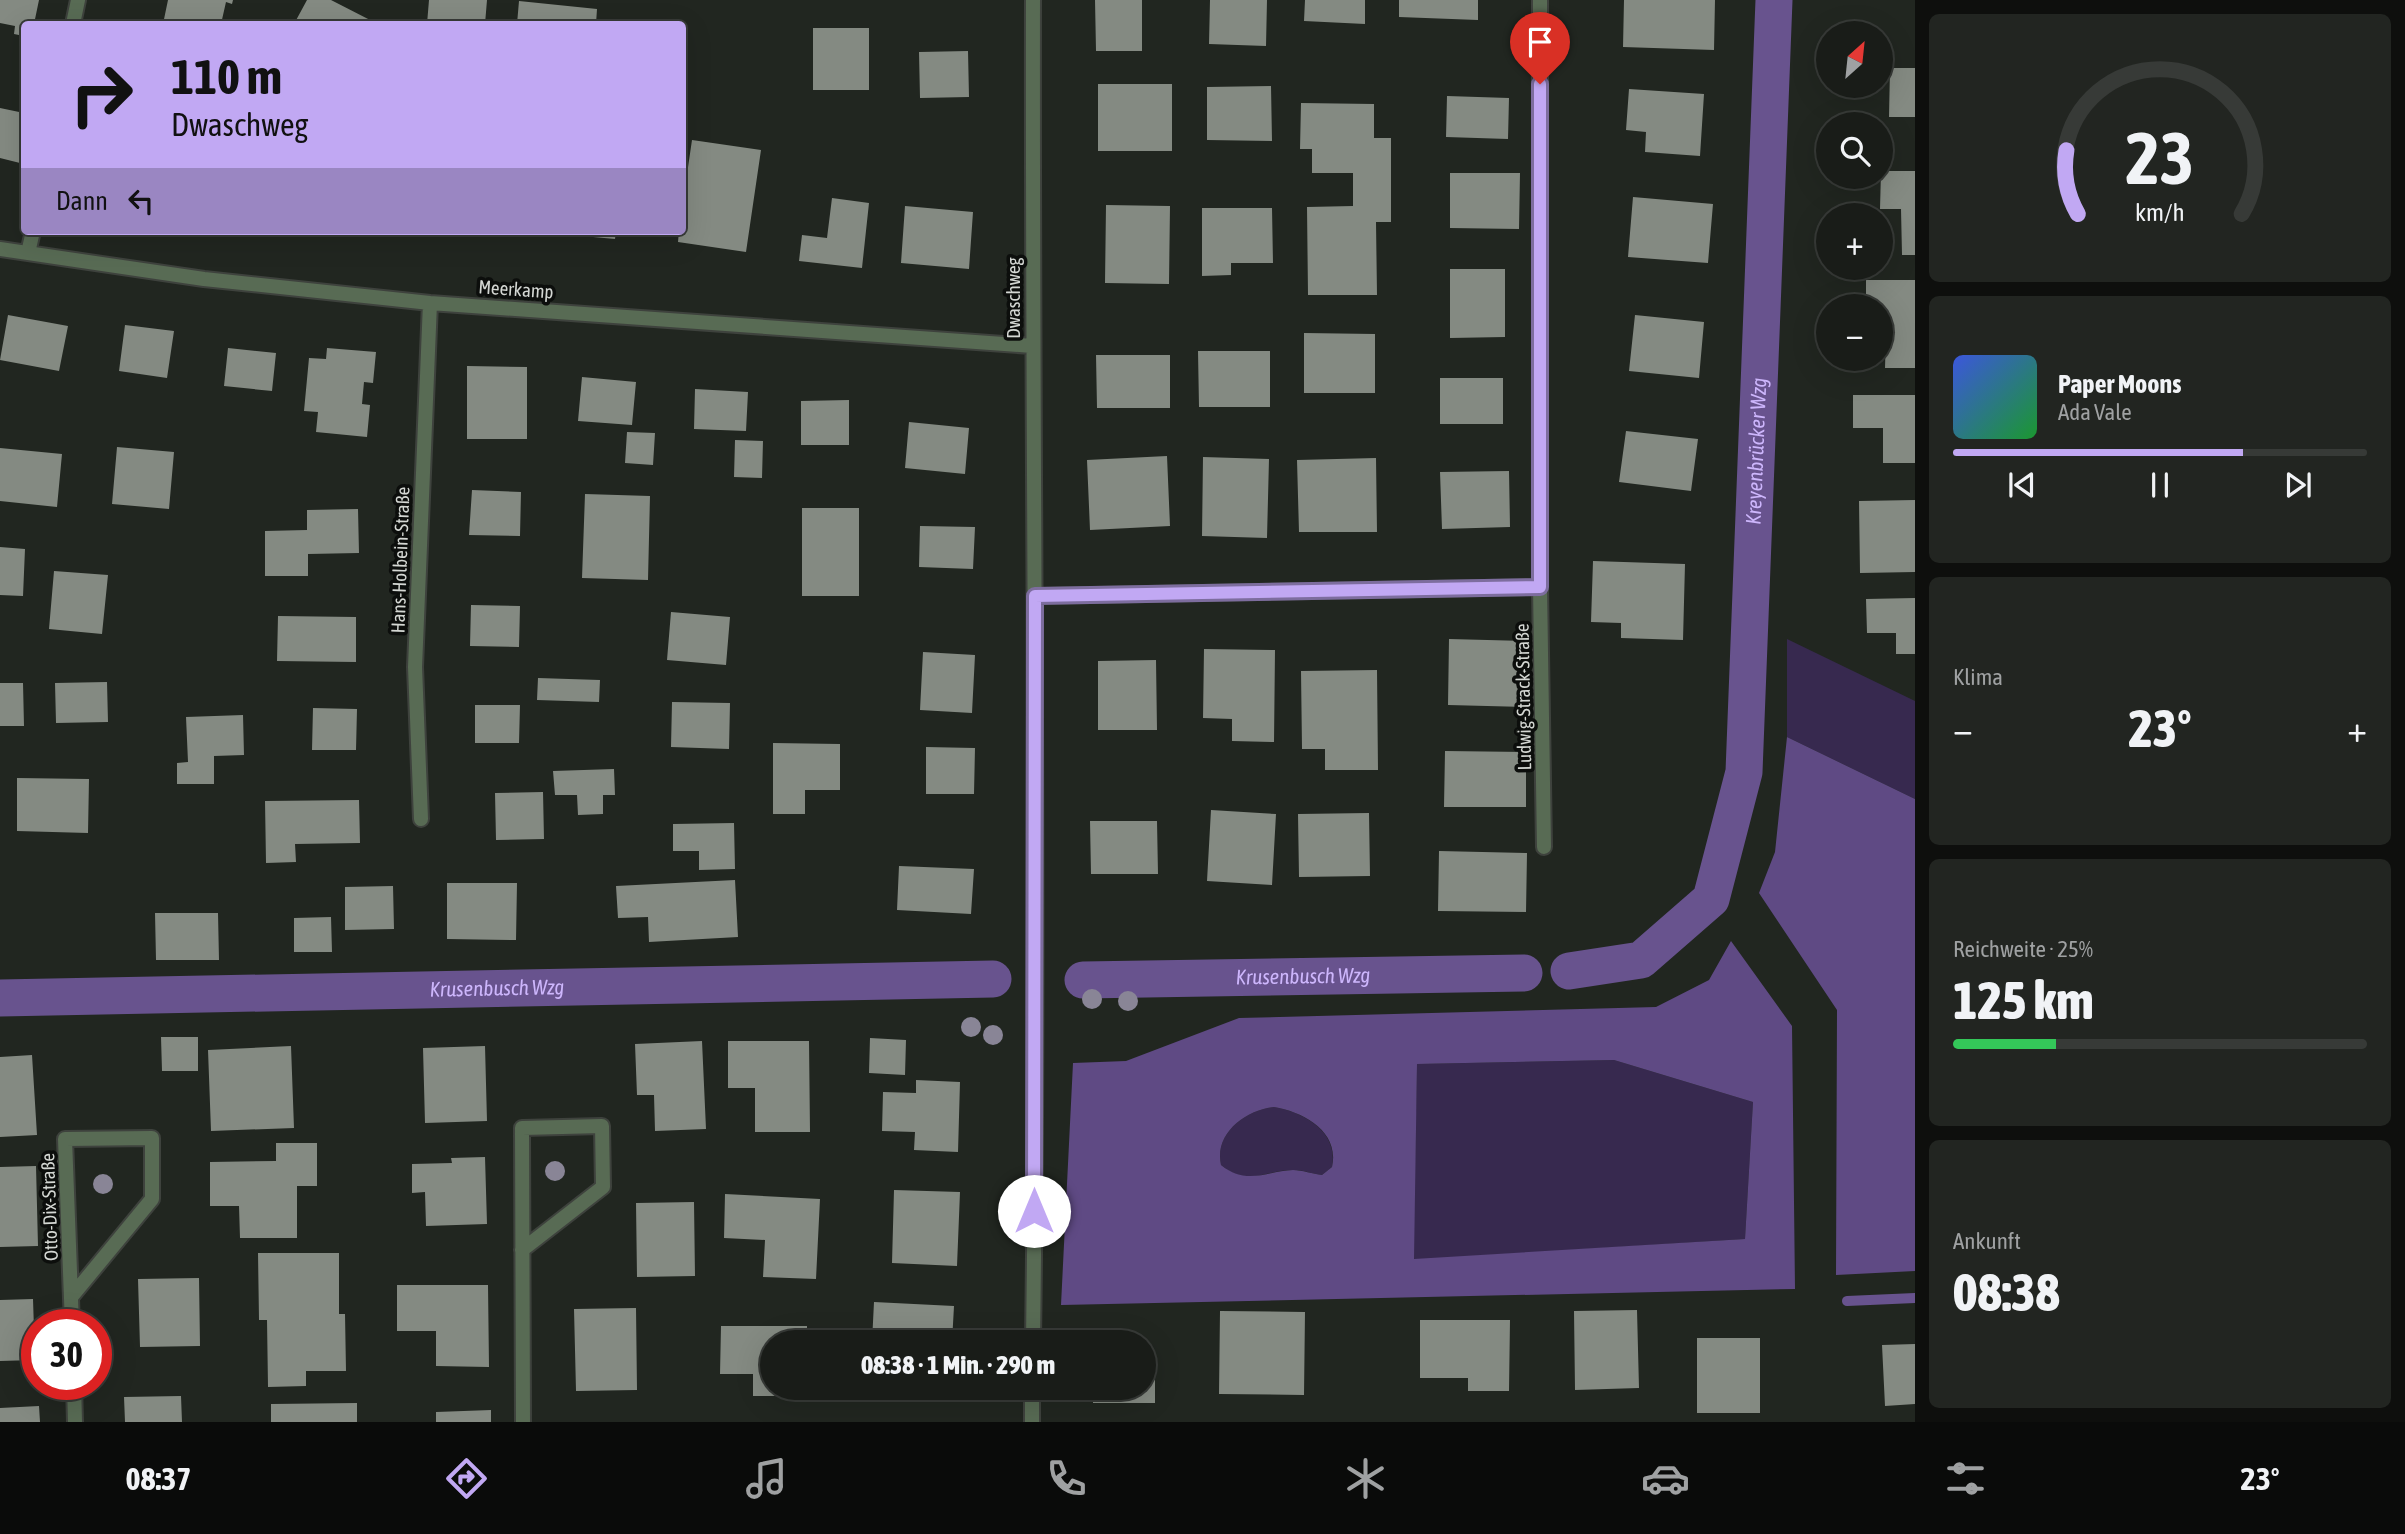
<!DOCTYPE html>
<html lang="de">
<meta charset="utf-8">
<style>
:root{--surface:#191c18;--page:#222521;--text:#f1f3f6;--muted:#9fa1a2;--line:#373a37;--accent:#c1a8f3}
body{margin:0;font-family:"Asap Condensed",sans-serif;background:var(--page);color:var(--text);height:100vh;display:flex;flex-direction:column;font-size:26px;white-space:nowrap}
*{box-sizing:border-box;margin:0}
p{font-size:23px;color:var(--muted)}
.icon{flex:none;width:38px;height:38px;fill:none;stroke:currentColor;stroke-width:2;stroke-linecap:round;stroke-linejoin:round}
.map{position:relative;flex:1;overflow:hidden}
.details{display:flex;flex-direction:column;gap:14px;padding:14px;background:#0e0f0d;width:490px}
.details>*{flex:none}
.top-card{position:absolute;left:21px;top:21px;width:665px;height:214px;border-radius:7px;box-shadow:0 7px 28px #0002,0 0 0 2px var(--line);background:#c1a8f3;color:#111;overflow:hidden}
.needle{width:46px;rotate:27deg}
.tools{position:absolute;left:1816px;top:21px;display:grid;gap:14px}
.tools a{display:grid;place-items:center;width:77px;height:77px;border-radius:50%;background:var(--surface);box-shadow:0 7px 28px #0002,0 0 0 2px var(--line);font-size:35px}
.speed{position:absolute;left:21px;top:1309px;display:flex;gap:14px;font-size:35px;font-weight:700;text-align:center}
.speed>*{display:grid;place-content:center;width:91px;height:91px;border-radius:50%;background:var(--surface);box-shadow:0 7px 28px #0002,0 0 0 2px var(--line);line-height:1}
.speed .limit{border:10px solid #d22;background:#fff;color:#111}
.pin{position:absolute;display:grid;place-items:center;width:60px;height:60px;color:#fff;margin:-72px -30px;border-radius:50% 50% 50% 0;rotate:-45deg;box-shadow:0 0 7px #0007}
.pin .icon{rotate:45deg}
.me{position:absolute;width:77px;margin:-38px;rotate:0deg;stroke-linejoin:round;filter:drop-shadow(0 0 5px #0008)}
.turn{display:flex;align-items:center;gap:24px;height:147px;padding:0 35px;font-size:32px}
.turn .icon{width:91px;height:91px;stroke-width:2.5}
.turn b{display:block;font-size:49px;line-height:60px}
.then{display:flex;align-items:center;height:66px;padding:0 35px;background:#0003;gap:14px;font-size:26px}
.big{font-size:52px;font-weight:800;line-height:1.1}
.details .card{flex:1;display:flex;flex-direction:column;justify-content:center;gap:10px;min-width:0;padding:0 24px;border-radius:10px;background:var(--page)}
.details .dial{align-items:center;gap:0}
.dial svg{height:182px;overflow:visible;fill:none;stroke:var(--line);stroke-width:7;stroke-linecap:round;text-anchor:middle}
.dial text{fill:var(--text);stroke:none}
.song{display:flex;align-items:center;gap:21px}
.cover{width:84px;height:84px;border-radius:10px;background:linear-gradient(135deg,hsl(230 70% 55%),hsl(130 70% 35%))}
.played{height:7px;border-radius:4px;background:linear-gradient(90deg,var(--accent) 70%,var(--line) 70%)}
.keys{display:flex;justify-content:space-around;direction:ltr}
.heat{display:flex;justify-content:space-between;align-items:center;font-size:38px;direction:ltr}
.charge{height:10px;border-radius:5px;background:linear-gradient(90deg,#34c759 25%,var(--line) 0)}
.trip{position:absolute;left:760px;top:1330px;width:396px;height:70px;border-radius:35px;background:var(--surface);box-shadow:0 7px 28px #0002,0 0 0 2px var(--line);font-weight:800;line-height:70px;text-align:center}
.tab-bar{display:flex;height:112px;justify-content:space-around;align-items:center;background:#0a0b0a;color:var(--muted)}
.tab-bar .icon{width:49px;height:49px}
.tab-bar .current{color:var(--accent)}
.tab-bar b{font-size:32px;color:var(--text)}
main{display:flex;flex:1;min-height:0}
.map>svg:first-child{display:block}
.green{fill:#37294f}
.forest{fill:#5f4a84;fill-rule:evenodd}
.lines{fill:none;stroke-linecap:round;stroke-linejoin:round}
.stream{stroke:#68538e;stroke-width:10}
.canal{stroke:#68538e;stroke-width:37}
.building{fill:#848a82}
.minor-casing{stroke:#3e423d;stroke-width:18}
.minor{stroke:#586b54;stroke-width:14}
.tree{fill:#898596}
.route-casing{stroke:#7d6d9e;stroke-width:18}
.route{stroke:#c1a8f3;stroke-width:12}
.labels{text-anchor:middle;stroke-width:7;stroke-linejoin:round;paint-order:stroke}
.street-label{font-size:19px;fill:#d4d7d3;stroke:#0c0e0c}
.water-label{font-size:21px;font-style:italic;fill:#cdb6fc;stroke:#0c0e0c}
</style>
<main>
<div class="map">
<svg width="1915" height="1422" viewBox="0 0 1915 1422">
<rect width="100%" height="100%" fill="#212620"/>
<path class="green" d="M1787 639 1915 701V799L1787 737Z
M1614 1060 1753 1102 1745 1239 1413 1260 1417 1064Z
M1274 1107C1304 1112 1339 1132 1332 1167L1322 1175C1313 1174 1303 1170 1295 1170 1267 1169 1249 1188 1221 1165 1214 1133 1246 1110 1274 1107Z"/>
<path class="forest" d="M1787 737 1915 799V1271L1836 1275 1837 1010 1759 893 1775 852Z
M1731 941 1792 1026 1795 1289 1061 1305 1073 1063 1126 1061 1239 1018 1656 1007 1709 980ZM1614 1060 1753 1102 1745 1239 1414 1259 1417 1064ZM1274 1107C1304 1112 1340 1132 1332 1167L1322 1175C1313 1174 1302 1170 1293 1170 1266 1171 1247 1186 1221 1165 1214 1133 1246 1110 1274 1107Z"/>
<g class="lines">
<path class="stream" d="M1847 1301 1915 1298"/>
<g class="canal">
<path id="s1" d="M1569 971 1641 960 1711 899 1744 772 1774 0"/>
<path id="s2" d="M1083 980 1524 973"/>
<path id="s3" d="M0 998 993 979"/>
</g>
</g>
<path class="building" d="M0 0H39L34 24H24V36L14 34 15 26 0 23Z
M168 0H233L232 4 226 2 221 24H163Z
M307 0H331L372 21 370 24H294Z
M429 0H487L485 24H427Z
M1095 0H1142V51H1096Z
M1210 0H1267L1266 46 1209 44Z
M1305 0H1365V24L1304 21Z
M1399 0H1478V20L1399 17Z
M1624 0H1715L1714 50 1623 47Z
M519 1 597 9 596 24H517Z
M813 28H869V90H813Z
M968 51 969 97 920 98 919 52Z
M1890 68H1915V117H1889Z
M1098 84H1172V151H1098Z
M1271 86 1272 141 1207 140V87Z
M1629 89 1704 94 1700 156 1645 152 1646 132 1626 130Z
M1447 96 1509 98 1508 139 1446 137Z
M1301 103 1374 104V138H1391V222H1376L1377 295H1308L1307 207 1353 206V173H1312V149H1300Z
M0 108 24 113V164L0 158Z
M692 140 761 150 746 252 678 242 679 231H682V208Z
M1881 171H1915V255H1902L1901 209H1880Z
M1450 173H1520L1519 229 1450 228Z
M1633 197 1713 204 1708 263 1628 257Z
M832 198 869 203 862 268 799 261 802 235 827 238Z
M1106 205 1170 206 1169 284 1105 283Z
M905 206 973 212 969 269 901 263Z
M1202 208H1272L1273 263H1231V275L1202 276Z
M549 231H616L615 239 549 233Z
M1450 269H1505V337L1450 338Z
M1866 280H1915V368H1885L1886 330H1881V306H1866Z
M8 315 68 326 59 371 0 360Z
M1635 315 1704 322 1699 378 1629 371Z
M125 325 174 331 167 378 119 371Z
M1304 333 1375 334V393H1304Z
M228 348 276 353 272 391 224 386Z
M327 348 376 352 373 383 364 382 362 404 370 405 367 437 316 432 318 412 304 411 309 358 326 359Z
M1198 351H1270V407H1199Z
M1096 355H1170V408H1097Z
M467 366 527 367V439H467Z
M582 377 636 382 632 425 578 421Z
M1440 378H1503V424H1440Z
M695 389 748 392 746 431 694 429Z
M1853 395H1915V463H1883V428H1853Z
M849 400V445H801V401Z
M909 422 969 428 965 474 905 468Z
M1626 431 1698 439 1691 491 1619 482Z
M627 432 655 433 653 465 625 463Z
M735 440 763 441 762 478 734 477Z
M117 447 174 452 169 509 112 504Z
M0 448 62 454 57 507 0 501Z
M1167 456 1170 526 1090 530 1087 460Z
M1203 457 1269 459 1267 538 1202 536Z
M1376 458 1377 532H1299L1297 460Z
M1509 471 1510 527 1442 529 1440 472Z
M472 490 521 492 520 536 469 535Z
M585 494 650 496 648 580 582 578Z
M1915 500V572L1860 573 1859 501Z
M802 508H859V596H802Z
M358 509 359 553 308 554V576H265V531L307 530V510Z
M920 526 975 527 973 569 919 567Z
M0 547 25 549 23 596 0 595Z
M1593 561 1685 564 1683 640 1621 638V623L1591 622Z
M54 571 108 575 102 634 49 629Z
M1915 598V654H1896V633H1867L1866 599Z
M471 605 520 606 519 647 470 646Z
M671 612 730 617 726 665 667 660Z
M278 616 356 617V662L277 661Z
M1449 639 1528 641 1526 707 1448 705Z
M1204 649 1275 650 1274 742 1232 741V719L1203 718Z
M923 652 975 655 972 713 920 710Z
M1156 660 1157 730H1098V661Z
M1377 670 1378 770H1325V749H1302L1301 671Z
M538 678 600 680 599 702 537 700Z
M107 682 108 722 56 723 55 683Z
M0 683H23L24 726H0Z
M672 702 730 703 729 749 671 747Z
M475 705H520L519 743H475Z
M313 708 357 709 356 750H312Z
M243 715 244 755 214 756V784H177V763L188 762 186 717Z
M773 743 840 744V790H805V814H773Z
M926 747 975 748 974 794H926Z
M1445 751 1526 752V807H1444Z
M614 769 615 795H603V814L578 815 577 795H555L553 771Z
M17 778 89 779 88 833 17 831Z
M543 792 544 839 496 840 495 793Z
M359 800 360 843 295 844 296 862 266 863 265 801Z
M1211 810 1276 814 1272 885 1207 881Z
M1369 813 1370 876 1299 877 1298 814Z
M1090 821H1157L1158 874H1091Z
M734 823 735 869 699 870V851H673V824Z
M1439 851 1527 853 1526 912 1438 911Z
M899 866 974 869 971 914 897 910Z
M735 880 738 937 649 942 648 917 618 918 616 886Z
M447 883H517L516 940 447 939Z
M393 886 394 929 345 930V887Z
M155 913H218L219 960H156Z
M331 917 332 952H294V918Z
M161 1037H198V1071H162Z
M870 1038 906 1040 905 1075 869 1073Z
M702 1041 706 1129 655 1131 654 1095H637L635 1044Z
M728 1041H809L810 1132H755V1088H728Z
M291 1046 294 1128 211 1131 208 1050Z
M485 1046 487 1121 425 1123 423 1048Z
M32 1055 37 1135 0 1137V1057Z
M916 1080 960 1082 958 1152 914 1150 915 1132 882 1131 883 1092 916 1093Z
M276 1143H317V1186H297V1238H240L239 1206H210V1162L276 1161Z
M485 1157 487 1224 426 1226 425 1192 412 1193V1164L452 1163 451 1158Z
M36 1166 38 1246 0 1247V1167Z
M894 1190 960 1192 957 1266 892 1263Z
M725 1194 820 1199 816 1279 763 1277 765 1240 724 1238Z
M694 1202 695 1276 637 1277 636 1203Z
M258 1253H339V1314H345L346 1371H306V1386L268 1387 267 1320H259Z
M199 1278 200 1346 140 1347 138 1279Z
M397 1285H488L489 1367 436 1366V1331H397Z
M33 1299 35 1360 0 1361V1300Z
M874 1302 954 1306 952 1342H872Z
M636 1308 637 1390 576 1391 574 1309Z
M1637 1310 1639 1388 1575 1390 1574 1311Z
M1220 1311 1305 1312 1304 1395 1219 1394Z
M1420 1320H1510L1509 1391H1468V1378H1420Z
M721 1326H807V1342H772V1388H807V1396H753V1374H720Z
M1697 1338H1760V1413H1697Z
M1915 1344V1404L1885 1406 1882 1345Z
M1143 1355H1155V1403H1093V1388H1143Z
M181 1396 182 1422H125L124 1397Z
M357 1403V1422H271V1404Z
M39 1406 40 1422H0V1408Z
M491 1410V1422H436V1412Z"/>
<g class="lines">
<g class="minor-casing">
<path id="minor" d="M1540 0V587L1544 847
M73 24 78 0
M0 249 204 279 430 303 1032 346
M28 253 33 231
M1035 596 1540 587
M421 819 415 667 430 303
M522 1250 603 1187 602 1126 522 1128 523 1422
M72 1296 152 1199V1138L65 1139 72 1325
M1033 1342C1039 895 1032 447 1033 0
M74 1384 75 1422
M1032 1422V1388"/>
</g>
<use href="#minor" class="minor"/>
</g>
<g class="tree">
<circle cx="1092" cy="999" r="10"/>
<circle cx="1128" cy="1001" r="10"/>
<circle cx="971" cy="1027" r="10"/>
<circle cx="993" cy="1035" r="10"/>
<circle cx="555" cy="1171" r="10"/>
<circle cx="103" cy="1184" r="10"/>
</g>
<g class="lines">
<g class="route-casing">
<path id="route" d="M1034 1211 1035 596 1540 587V84"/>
</g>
<use href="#route" class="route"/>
</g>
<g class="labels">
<g class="street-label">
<text transform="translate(516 289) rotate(4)" y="7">Meerkamp</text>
<text transform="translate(1013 298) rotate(-90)" y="7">Dwaschweg</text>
<text transform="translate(400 560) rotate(-88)" y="7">Hans-Holbein-Straße</text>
<text transform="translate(1523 697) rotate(-91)" y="7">Ludwig-Strack-Straße</text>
<text transform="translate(49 1207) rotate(-92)" y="7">Otto-Dix-Straße</text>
</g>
<g class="water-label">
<text dy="7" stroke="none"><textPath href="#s1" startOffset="618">Kreyenbrücker Wzg</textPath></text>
<text dy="7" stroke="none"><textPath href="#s2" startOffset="220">Krusenbusch Wzg</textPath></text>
<text dy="7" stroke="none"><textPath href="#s3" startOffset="497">Krusenbusch Wzg</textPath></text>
</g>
</g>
</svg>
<div class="tools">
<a><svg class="needle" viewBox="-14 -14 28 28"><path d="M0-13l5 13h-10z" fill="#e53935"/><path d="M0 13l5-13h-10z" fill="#9fa1a2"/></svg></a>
<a><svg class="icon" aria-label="search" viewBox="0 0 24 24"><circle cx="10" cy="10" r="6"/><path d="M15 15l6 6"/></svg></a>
<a>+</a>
<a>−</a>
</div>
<div class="speed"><div class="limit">30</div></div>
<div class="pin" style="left:1540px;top:84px;background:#d93025"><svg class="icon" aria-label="arrive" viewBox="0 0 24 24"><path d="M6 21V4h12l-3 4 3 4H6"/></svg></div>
<svg class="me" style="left:1034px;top:1211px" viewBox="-20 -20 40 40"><circle r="19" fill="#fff"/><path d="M0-13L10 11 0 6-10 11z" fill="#c1a8f3"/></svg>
<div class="trip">08:38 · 1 Min. · 290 m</div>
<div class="top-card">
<div class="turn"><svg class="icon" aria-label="right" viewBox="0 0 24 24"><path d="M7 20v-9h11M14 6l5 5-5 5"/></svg><div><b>110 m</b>Dwaschweg</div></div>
<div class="then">Dann<svg class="icon" aria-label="left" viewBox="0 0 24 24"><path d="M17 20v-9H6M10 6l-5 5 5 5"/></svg></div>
</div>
</div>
<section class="details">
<div class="card dial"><svg viewBox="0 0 100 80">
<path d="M14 69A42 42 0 1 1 86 69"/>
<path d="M14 69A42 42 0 0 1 9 41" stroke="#c1a8f3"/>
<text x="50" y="56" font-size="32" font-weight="700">23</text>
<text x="50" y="72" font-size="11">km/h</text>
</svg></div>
<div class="card">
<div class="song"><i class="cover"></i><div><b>Paper Moons</b><p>Ada Vale</p></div></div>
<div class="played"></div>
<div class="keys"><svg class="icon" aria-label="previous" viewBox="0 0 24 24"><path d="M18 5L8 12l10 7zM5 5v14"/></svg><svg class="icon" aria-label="pause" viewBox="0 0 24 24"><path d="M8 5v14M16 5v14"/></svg><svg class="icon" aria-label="next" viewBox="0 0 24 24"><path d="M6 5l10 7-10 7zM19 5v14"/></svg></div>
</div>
<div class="card"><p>Klima</p>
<div class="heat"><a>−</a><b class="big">23°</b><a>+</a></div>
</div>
<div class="card"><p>Reichweite · 25%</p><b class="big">125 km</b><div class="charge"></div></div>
<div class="card"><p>Ankunft</p><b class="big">08:38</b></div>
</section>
</main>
<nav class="tab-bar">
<b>08:37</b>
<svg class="icon current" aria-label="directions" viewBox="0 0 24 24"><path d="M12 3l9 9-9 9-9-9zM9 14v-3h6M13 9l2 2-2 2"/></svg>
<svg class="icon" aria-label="music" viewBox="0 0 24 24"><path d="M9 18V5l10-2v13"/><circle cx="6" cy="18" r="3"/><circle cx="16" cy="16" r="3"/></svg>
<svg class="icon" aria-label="phone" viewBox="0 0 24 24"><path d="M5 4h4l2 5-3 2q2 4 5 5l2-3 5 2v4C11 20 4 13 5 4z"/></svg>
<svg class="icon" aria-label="climate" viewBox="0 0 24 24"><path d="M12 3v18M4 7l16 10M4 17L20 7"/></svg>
<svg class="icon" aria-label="car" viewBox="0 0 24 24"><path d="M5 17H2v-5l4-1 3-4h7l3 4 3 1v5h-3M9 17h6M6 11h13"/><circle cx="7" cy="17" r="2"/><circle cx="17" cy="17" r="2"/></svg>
<svg class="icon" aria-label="filters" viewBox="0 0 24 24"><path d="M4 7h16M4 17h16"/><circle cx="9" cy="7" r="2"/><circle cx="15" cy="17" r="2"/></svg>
<b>23°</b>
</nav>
